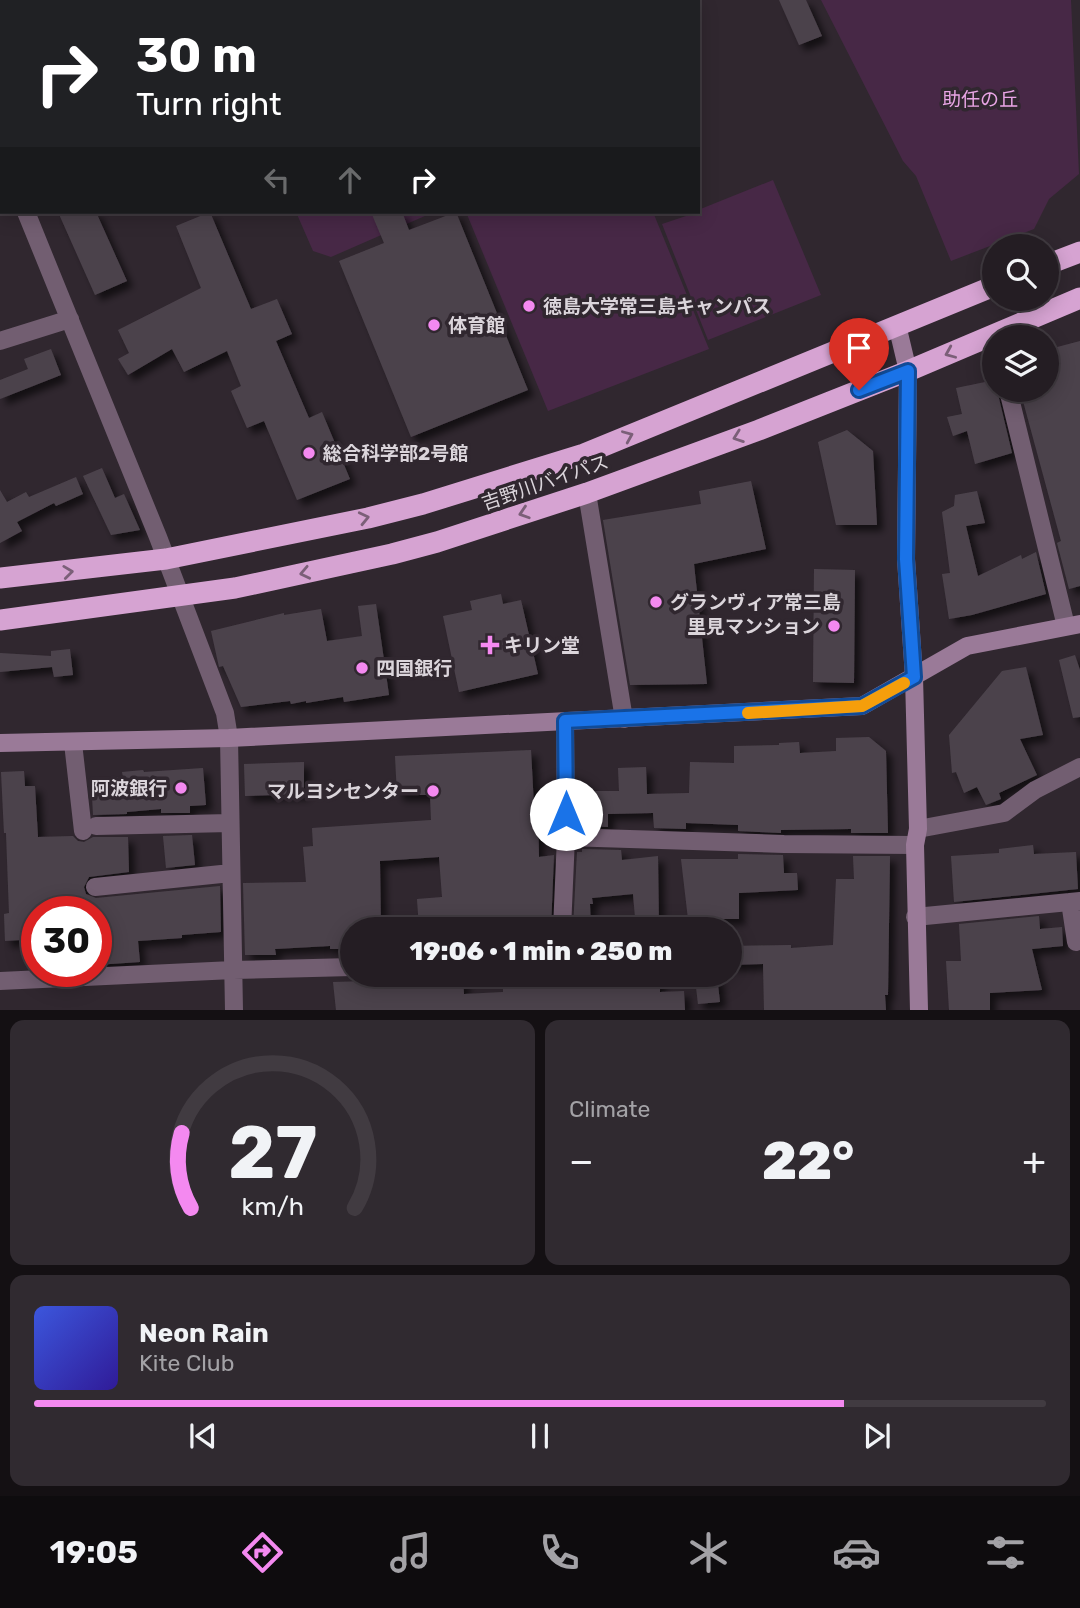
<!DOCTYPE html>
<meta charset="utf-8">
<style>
:root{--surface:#241d23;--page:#302a30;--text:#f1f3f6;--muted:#a3a2a6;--line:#413b41;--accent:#f489f0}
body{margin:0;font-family:Rubik,"Noto Sans JP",sans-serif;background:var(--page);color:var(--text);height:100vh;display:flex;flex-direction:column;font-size:26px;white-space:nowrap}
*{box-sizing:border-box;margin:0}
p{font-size:23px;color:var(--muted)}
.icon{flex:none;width:38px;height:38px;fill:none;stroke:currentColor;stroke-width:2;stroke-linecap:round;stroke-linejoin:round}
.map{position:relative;height:1010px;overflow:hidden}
.details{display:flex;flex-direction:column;gap:10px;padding:10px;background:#141013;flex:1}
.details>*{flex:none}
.banner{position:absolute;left:0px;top:0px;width:700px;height:214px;box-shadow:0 4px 18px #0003,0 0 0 2px var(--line);background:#202124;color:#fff;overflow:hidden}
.fabs{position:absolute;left:982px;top:234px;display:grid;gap:14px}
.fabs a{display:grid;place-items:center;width:77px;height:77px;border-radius:50%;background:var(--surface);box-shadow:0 4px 18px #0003,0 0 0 2px var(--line);font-size:35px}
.speed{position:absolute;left:21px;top:896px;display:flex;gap:14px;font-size:35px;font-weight:700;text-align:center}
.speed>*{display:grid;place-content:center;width:91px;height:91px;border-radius:50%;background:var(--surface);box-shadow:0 4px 18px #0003,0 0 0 2px var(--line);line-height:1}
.speed .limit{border:10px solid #d22;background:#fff;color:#111}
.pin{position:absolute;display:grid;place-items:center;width:60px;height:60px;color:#fff;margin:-72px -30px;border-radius:50% 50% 50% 0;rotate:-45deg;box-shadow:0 0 7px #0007}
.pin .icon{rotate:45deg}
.me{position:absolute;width:77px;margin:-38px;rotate:0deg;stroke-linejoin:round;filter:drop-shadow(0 0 5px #0008)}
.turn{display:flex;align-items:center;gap:24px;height:147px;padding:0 21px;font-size:32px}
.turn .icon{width:91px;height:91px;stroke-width:2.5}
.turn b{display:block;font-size:49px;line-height:60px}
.lanes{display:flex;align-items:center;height:66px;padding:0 21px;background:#0003;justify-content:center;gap:35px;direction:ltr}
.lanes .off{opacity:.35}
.big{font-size:52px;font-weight:800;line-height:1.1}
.details .card{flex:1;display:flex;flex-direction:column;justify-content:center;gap:10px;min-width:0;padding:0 24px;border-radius:14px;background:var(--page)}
.details .dial{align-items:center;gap:0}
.dial svg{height:182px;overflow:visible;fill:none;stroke:var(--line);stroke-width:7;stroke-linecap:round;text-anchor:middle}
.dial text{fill:var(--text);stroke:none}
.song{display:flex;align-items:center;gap:21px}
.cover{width:84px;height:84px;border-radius:10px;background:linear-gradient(135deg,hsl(230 70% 55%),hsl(250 70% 35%))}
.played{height:7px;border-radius:4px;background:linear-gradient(90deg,var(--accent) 80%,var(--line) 80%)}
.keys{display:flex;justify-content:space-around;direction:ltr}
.heat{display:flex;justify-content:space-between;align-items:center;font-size:38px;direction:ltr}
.details .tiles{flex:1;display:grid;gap:10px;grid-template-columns:1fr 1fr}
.card:last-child{grid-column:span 2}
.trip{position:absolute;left:340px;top:917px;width:402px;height:70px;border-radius:35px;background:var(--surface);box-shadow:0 4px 18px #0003,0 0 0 2px var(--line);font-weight:800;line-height:70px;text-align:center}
.dock{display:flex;height:112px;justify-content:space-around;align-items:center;background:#0e0c0e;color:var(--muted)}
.dock .icon{width:49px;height:49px}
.dock .active{color:var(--accent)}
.dock b{font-size:32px;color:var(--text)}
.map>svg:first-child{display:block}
.green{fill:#472846}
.building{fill:#4c434c;filter:url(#shadow)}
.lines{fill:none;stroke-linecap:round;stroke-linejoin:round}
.street{stroke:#725e71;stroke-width:18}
.secondary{stroke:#9a7a98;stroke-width:18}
.highway{stroke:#d6a3d2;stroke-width:21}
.oneway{stroke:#7b5f78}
.route-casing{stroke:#114b97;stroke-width:18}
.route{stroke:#1a73e8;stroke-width:12}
.slow{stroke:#f59e0b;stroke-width:12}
.poi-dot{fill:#f489f0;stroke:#30272f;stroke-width:2.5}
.labels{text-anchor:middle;stroke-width:7;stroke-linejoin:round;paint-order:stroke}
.park-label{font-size:19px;fill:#e9a5e5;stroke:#30272f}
.poi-label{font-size:19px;font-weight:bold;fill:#dbd5db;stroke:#30272f;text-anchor:start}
.street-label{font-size:19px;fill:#dbd5db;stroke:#30272f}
</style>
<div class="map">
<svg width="1080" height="1010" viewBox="0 0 1080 1010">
<defs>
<filter id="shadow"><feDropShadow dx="6" dy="6" stdDeviation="3.5" flood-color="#0009"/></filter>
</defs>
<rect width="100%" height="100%" fill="#30272f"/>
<path class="green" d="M821 0H1071L1079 174 1049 199 1034 229 951 261 916 176 903 161Z
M773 180 821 295 708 340 662 224 698 212V210Z
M296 212H434L331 257 313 251Z
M466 212H653L709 349 548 411Z"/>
<path class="building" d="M779 0H806L822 36 799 45Z
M58 212H96L127 281 95 295Z
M210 212 251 309 277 299 292 334 276 341 309 418 322 412 350 479 297 500 264 421 247 428 231 391 241 386 227 351 184 372 172 349 128 375 118 359 129 353 118 330 201 288 176 226Z
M371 212H402L409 230 456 212 528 390 411 437 339 261 384 243Z
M1080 341V586L1069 589 1057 543 1061 541 1020 390H1046V350Z
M51 349 61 375 0 399V380L28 369 24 359Z
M990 381 992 390H997L1012 453 975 464 967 431 953 436 947 417 962 414 956 388Z
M847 430 873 451 877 525H836L818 442Z
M102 468 115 498 124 494 140 530 111 535 83 476Z
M76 477 83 494 56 506 54 503 17 522 22 531 0 543V490L7 502 26 492 29 497Z
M751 481 766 549 694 564 707 684 630 685 603 520 701 504 699 491Z
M977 491 985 523 966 526 978 576 1021 555 1022 559 1036 552 1046 594 972 615 949 619 942 574 950 573 942 512 954 506 955 495Z
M814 569 855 570 854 683 813 682Z
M501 594 503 604 521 600 538 674 459 692 443 616 472 610 470 601Z
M376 604 389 695 344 702 343 697 306 703V701L291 704 290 701 241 707 223 666 219 667 211 631 284 613V615L321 609 327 641 362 636 358 606Z
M70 649 73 675 54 677 52 667 0 672V653L51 656V651Z
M1075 655 1080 670V717L1073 718 1059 660Z
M1026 667 1043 735 1020 739 1037 775 999 793 1001 799 986 805 977 787 964 793 956 772 952 773 949 735 1002 671Z
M869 737 886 751 888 833H851V829L781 830V833L738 831V825L686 823V829L654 828 653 813 608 814V827L582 826V791H619L618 768 646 767 647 794 689 793 690 762 734 763V746L779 745V743L799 742 800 753 836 751V738Z
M531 750 534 806H538L539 857 554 855 551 929H419L417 899 442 897 439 857 380 861 381 929H352V949H330V946L275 949 276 955H245L243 883 306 882 303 847 313 846 312 828 431 820 430 795H397L395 756Z
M304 762V794L245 796 244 764Z
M203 768 206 805 190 806V813H161V809L127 812V814L93 815 91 777H123L122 772 143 770 144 772Z
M24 771 25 786H35L38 837 73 836 78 841 84 842 93 837H128L129 872 89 877 84 887 86 894 96 898 220 886 221 932 182 935V938L138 941 140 962 96 965V912H37V939L5 941 4 914 9 913 6 833H4L1 772Z
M192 835 195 865 166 868 163 836Z
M1033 845 1034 854 1076 852 1078 889 954 902 951 856 999 853V849Z
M582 849 621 850 622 860 658 856 659 929H636L633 894 592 898 593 904H590L591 929H573L577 852H582Z
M738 854 783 855 784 873H797L798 890 739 893V919H688L681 859H738Z
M853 856H890L888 995H885L886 1010H764L763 964 730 965V946L791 945V948L833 945 836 879H854Z
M1039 916 1040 929 1062 927 1063 946 1032 949 1042 990 990 993V1010H949L946 961H961L959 924Z
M717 976 720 1002 698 1004 695 979Z
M463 978 464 994 503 992V989L542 987V983L660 978V992L684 991 685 1010H336L333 982 368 981V985Z"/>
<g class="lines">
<path class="street" d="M0 147 2 152
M26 212 158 537 225 713 229 738 234 1010
M0 341 70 319
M1008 390 1066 626
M587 493 624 719
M73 743 83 831
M96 826 230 823
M918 829 1004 813 1035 790 1080 767
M566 837 784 844 915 845
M95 887 231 873
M1070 902 1076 942
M915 917 1080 901
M562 929 566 837 565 721
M0 981 233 970 352 967"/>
<path class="secondary" d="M897 325 908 371 906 559 914 677 918 829 915 845 919 1010
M0 743 229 738 862 706 967 646 1080 624"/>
<path class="highway" d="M1046 265 1080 252
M0 578 166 559 368 518 423 504 584 454 994 286
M0 620 235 588 392 554 437 542 587 493 759 430 908 371 1080 298"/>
</g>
<defs><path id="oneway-chevron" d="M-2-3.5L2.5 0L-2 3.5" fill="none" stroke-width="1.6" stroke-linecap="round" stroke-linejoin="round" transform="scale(1.75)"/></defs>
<g class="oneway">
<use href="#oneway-chevron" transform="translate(950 353) rotate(157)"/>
<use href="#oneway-chevron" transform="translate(628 436) rotate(-23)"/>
<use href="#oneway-chevron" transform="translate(738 437) rotate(160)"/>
<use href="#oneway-chevron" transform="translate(524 513) rotate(162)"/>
<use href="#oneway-chevron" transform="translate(364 518) rotate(-13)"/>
<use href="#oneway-chevron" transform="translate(68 572) rotate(-7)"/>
<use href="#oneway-chevron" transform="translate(305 573) rotate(168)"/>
</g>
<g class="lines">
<g class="route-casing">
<path id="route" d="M566 814 565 721 862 706 914 677 906 559 908 371 859 390"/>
</g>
<use href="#route" class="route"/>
<path class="slow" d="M748 713 862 706 904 683"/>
</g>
<g class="poi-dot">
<circle cx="529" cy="306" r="7"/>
<circle cx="434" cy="325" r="7"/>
<circle cx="309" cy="453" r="7"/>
<circle cx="656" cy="602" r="7"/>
<circle cx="834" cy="626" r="7"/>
<path d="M486.5 634.5h7v7h7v7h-7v7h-7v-7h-7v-7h7z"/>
<circle cx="362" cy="668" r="7"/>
<circle cx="181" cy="788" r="7"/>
<circle cx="433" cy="791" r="7"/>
</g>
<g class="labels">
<g class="park-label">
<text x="980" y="106">助任の丘</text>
</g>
<g class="poi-label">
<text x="543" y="313">徳島大学常三島キャンパス</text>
<text x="448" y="332">体育館</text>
<text x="323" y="460">総合科学部2号館</text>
<text x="670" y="609">グランヴィア常三島</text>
<text x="820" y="633" text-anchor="end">里見マンション</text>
<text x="504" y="652">キリン堂</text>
<text x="376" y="675">四国銀行</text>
<text x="167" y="795" text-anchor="end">阿波銀行</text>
<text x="419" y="798" text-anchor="end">マルヨシセンター</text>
</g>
<g class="street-label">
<text transform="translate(545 482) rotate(-19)" y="7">吉野川バイパス</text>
</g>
</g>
</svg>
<div class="fabs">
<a><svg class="icon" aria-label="search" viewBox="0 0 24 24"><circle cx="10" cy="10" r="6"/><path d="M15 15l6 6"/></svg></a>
<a><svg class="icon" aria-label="layers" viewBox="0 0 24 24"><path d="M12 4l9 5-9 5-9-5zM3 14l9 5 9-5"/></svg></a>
</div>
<div class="speed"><div class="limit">30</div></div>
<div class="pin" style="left:859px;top:390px;background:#d93025"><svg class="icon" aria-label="arrive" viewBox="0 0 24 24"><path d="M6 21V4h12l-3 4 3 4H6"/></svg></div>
<svg class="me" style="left:566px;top:814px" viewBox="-20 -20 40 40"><circle r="19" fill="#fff"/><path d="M0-13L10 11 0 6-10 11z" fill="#1a73e8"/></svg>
<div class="trip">19:06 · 1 min · 250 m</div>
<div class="banner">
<div class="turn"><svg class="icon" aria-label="right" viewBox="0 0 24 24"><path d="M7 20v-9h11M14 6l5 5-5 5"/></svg><div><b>30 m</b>Turn right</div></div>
<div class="lanes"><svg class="icon off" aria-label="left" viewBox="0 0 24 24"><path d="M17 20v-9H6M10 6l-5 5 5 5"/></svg><svg class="icon off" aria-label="ahead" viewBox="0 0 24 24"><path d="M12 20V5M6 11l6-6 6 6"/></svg><svg class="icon" aria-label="right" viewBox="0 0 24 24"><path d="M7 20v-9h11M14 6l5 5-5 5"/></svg></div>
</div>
</div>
<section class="details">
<div class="tiles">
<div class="card dial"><svg viewBox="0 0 100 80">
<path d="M14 69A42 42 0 1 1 86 69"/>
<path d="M14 69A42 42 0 0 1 10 36" stroke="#f489f0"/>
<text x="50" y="56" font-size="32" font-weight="700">27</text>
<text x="50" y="72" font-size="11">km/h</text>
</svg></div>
<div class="card"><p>Climate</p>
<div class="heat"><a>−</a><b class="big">22°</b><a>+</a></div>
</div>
<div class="card">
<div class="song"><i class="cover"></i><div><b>Neon Rain</b><p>Kite Club</p></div></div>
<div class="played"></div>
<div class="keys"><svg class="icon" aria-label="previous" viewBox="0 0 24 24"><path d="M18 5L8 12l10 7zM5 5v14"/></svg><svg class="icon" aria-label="pause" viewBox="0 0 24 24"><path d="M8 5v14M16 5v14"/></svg><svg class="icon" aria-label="next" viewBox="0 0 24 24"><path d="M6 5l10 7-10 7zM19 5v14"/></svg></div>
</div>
</div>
</section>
<nav class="dock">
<b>19:05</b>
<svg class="icon active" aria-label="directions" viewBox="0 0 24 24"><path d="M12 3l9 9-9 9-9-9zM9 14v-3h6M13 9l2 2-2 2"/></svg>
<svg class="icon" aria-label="music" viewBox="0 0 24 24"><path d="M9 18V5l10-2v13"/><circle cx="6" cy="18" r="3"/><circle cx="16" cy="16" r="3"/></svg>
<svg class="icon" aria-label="phone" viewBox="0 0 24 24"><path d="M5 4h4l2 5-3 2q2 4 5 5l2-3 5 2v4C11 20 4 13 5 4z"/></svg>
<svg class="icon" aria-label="climate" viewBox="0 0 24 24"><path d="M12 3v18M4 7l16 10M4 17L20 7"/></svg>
<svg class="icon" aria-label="car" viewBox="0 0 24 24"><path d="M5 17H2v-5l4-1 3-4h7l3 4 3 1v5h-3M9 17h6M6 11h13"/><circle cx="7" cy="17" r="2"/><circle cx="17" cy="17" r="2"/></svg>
<svg class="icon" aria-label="filters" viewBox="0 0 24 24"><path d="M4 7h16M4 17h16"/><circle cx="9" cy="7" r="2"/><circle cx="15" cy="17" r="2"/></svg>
</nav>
